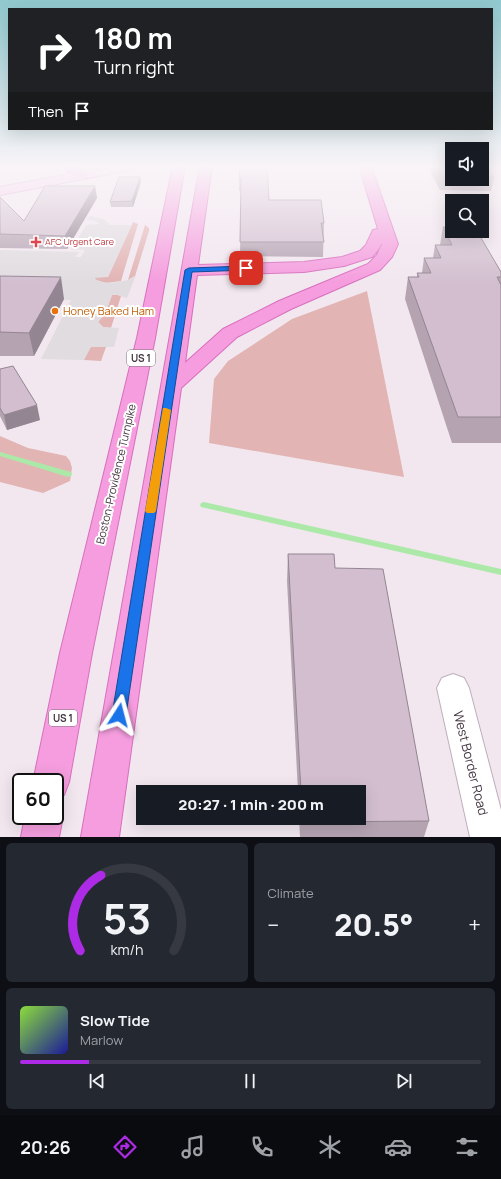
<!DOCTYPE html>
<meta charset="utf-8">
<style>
:root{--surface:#171b24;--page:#242831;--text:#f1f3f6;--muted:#9ea1a6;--line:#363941;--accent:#ad2ae6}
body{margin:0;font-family:Manrope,sans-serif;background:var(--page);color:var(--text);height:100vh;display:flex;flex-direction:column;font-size:15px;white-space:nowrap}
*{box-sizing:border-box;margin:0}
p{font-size:13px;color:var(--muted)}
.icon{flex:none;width:22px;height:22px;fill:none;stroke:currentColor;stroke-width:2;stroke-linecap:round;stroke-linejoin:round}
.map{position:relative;height:837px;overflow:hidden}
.panel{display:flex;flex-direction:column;gap:6px;padding:6px;background:#0d0f14;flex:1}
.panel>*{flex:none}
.top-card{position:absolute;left:8px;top:8px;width:485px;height:122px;border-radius:0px;box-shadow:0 4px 16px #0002;background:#202124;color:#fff;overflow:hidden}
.fabs{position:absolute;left:445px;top:142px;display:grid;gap:8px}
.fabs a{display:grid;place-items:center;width:44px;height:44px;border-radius:0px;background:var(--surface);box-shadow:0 4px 16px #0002;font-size:20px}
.speed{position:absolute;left:12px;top:773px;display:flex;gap:8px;font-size:20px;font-weight:700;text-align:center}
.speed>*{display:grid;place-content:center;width:52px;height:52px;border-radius:50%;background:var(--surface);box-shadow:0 4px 16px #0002;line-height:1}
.speed .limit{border:2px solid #111;border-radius:6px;background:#fff;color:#111}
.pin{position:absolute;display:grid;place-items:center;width:34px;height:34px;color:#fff;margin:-17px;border-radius:8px;box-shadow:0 2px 6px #0006}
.me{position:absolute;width:44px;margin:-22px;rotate:9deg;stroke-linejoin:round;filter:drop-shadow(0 0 3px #0008)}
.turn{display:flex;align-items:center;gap:14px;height:84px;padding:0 20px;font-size:18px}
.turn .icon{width:52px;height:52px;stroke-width:2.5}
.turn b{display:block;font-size:28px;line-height:34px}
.then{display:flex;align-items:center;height:38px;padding:0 20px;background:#0003;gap:8px;font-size:15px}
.big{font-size:30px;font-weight:800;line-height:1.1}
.panel .tile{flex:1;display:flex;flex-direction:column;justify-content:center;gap:6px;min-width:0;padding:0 14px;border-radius:6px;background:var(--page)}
.panel .dial{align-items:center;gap:0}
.dial svg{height:104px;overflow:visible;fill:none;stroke:var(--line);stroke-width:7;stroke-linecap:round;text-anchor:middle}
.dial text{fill:var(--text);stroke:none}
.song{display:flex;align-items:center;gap:12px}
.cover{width:48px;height:48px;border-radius:6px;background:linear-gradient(135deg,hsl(90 70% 55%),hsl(240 70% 35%))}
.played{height:4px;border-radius:2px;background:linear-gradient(90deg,var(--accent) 15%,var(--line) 15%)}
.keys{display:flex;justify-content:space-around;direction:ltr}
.heat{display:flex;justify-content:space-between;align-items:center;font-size:22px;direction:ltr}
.panel .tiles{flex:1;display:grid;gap:6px;grid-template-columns:1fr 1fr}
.tile:last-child{grid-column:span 2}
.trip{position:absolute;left:136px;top:785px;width:230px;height:40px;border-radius:0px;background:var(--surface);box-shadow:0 4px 16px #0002;font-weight:800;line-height:40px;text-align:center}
.dock{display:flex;height:64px;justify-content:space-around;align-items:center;background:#090b0e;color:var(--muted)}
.dock .icon{width:28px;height:28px}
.dock .active{color:var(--accent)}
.dock b{font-size:18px;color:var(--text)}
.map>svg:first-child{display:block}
.green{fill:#e2b4b4}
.parking{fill:#e0dce0}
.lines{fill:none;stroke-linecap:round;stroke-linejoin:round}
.stream{fill:#ace9a9;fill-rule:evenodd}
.minor-casing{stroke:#bfaebb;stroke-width:2}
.secondary-casing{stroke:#d09dc2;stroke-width:2}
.primary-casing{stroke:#d86fbe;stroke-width:2}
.minor{fill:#fff;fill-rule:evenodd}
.secondary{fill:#f9caeb;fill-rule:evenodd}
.primary{fill:#f59dde;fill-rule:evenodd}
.wall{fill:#b5a3b2}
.shaded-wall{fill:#938591}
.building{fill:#d2becf;stroke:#938591}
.route{fill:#1a73e8;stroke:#114b97}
.slow{fill:#f59e0b}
.health-dot{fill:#e0444e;stroke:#fff;stroke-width:1.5}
.food-dot{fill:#e8710a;stroke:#fff;stroke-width:1.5}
.labels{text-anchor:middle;stroke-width:4;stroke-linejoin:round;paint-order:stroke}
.far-health-label{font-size:9px;fill:#be3a42;stroke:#fff;text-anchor:start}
.shield{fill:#fff;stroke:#7c737b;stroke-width:1}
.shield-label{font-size:10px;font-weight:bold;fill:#443742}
.food-label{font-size:11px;fill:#c56008;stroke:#fff;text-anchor:start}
.street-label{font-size:11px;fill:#443742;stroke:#fff}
.near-street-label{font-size:13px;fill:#443742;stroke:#fff}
</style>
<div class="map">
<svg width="501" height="837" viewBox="0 0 501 837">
<rect width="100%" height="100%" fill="#f2e7ef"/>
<path class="green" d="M133 222 138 224 121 281 106 283 96 280 94 277H108Z
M145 225 149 228V231L136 273 135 276 128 280Z
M367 291 404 477 209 443 214 379 228 361 292 319Z
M115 294 121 296 111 328 103 327 98 322 105 314 112 295Z
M95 346 106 347 101 361 84 360 89 348Z
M0 436 28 448 66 456 70 461 72 468 70 481 43 493 0 482Z"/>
<path class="parking" d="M90 216 104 219 110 225H132L108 277 94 278 100 282 112 283 128 280 136 275 127 298 117 295H112L105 314 98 322 103 327 119 328 114 347H91L84 360 41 359 71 300 0 298V250L79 252 75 257H81L85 250 72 249 83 230 86 225 100 224 95 221 87 219Z"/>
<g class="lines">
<path class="stream" d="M0 452 71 472 72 474 71 476 68 477 0 456Z
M204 502 501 569V575L201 507 200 505 201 503Z"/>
<g class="minor-casing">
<path id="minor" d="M453 674 464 678 469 688 501 810V837H470L437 688 442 678Z"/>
</g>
<g class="secondary-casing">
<path id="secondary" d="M112 166H136L134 169 130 170 0 195V187Z"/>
</g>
<g class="primary-casing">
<path id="primary" d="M63 166H77L89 175 87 178C79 180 68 173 63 166Z
M173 166H185L155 338 92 653 69 782 64 795 55 798V782H33L60 653 137 338Z
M200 166H212L198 265 304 262 342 257 360 251 366 245 373 230 378 229 359 166H371L398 244 392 257 380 270 291 309 237 337 181 388 119 837H81ZM382 243V244L377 255 368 264 279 301 223 329 185 363 197 275 304 272 344 266 372 257 378 250Z
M55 802 57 803 63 816 59 837H21L25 816H55Z"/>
</g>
<use href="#minor" class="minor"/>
<use href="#secondary" class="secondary"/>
<use href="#primary" class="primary"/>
</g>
<path class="wall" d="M240 166 269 200 324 223 323 257 240 256 241 191H239V178Z
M427 166H452V179H482V166L494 177 491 191 440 190Z
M141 182 133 207H111L110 202Z
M95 186 97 198 67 249 0 248V197L24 221Z
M443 227 501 272V443H452L405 299 408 277H417V273H422L424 258H433L435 245H440Z
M0 276 64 299 34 356H0Z
M0 369 40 420 7 430 0 416Z
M288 554 335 568 429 821 424 837H300L299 818H359V792H298L287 581Z"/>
<path class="shaded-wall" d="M140 177 141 182 133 207 132 201Z
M95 186 97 198 67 249 65 236Z
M61 277 64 299 34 356 29 333Z
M37 405 40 420 7 430 4 415Z"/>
<path class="building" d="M240 166H267L269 200H321L324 223H321L324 242H240L241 178H239Z
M436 166H452V177L442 176Z
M482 166H486L494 177H482Z
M119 177H140L132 201 110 202Z
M45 186H95L65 236 0 234V197L24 221Z
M443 227H452V231H477L501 272V277H497L501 285V417H458L408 277H419L417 273H431L424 258H441L435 245H452Z
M0 276 61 277 29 333 0 332Z
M13 366 37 405 4 415 0 408V369Z
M288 554H334L335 568 383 569 429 821 303 822 302 818H359V792H301Z"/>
<linearGradient id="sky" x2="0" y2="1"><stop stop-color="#90c9cf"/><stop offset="0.59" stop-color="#f9f4f8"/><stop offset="1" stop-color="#f9f4f8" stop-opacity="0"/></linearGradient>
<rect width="501" height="283" fill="url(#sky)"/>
<path class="route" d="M246 266 249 267V270L192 272 126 715 124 719 119 721 114 719 112 715 185 270 189 268Z"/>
<path class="slow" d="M163 408H166L171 410 156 511 154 513H147L145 511Z"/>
<path class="health-dot" d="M34 236h4v4h4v4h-4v4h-4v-4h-4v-4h4z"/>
<circle class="food-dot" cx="55" cy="311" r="4"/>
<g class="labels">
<g class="far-health-label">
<text x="45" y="245">AFC Urgent Care</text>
</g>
<g class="shield">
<rect x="127" y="350" width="28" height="16" rx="3"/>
<rect x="49" y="710" width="28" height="16" rx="3"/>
</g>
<g class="shield-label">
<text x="141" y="362">US 1</text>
<text x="63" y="722">US 1</text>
</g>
<g class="food-label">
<text x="63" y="315">Honey Baked Ham</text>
</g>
<g class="street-label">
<text transform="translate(116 474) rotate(-77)" y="4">Boston-Providence Turnpike</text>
</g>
<g class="near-street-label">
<text transform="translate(471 763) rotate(76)" y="5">West Border Road</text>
</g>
</g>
</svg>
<div class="fabs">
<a><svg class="icon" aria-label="sound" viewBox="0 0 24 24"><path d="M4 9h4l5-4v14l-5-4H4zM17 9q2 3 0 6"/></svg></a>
<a><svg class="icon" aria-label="search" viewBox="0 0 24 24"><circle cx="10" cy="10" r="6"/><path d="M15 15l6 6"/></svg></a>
</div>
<div class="speed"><div class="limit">60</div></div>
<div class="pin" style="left:246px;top:268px;background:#d93025"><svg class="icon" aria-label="arrive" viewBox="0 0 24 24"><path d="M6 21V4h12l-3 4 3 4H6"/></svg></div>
<svg class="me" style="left:119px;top:715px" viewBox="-20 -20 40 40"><path d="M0-17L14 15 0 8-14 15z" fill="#1a73e8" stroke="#fff" stroke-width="4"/></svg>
<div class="trip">20:27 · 1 min · 200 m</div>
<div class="top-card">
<div class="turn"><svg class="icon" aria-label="right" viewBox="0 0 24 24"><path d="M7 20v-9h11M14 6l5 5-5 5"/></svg><div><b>180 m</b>Turn right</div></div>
<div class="then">Then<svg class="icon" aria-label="arrive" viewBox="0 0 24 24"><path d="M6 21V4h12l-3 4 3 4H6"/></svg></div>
</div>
</div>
<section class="panel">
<div class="tiles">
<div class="tile dial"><svg viewBox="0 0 100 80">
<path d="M14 69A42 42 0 1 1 86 69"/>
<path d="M14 69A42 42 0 0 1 30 11" stroke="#ad2ae6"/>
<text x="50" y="56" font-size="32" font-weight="700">53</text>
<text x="50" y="72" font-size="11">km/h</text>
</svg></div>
<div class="tile"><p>Climate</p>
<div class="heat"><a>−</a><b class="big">20.5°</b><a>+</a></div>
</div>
<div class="tile">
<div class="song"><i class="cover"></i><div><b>Slow Tide</b><p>Marlow</p></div></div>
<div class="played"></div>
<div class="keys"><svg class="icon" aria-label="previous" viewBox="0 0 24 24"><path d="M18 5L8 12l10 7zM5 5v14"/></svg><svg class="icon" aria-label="pause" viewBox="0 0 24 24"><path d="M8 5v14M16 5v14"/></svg><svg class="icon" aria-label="next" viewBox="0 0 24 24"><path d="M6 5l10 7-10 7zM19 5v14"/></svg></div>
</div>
</div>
</section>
<nav class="dock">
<b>20:26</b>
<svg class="icon active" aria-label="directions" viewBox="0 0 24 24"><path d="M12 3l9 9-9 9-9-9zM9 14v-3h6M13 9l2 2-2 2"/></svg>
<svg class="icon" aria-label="music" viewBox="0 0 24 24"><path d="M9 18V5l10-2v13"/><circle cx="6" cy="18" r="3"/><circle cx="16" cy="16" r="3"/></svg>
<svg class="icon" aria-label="phone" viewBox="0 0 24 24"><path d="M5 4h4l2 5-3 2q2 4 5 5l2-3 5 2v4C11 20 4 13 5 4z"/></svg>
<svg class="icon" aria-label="climate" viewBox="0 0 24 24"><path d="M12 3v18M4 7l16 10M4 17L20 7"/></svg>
<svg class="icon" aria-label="car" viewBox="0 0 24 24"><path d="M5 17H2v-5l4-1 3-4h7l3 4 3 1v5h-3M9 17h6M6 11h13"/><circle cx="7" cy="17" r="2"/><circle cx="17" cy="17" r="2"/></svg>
<svg class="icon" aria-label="filters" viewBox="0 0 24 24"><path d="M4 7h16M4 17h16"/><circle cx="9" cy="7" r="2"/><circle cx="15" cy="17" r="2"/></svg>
</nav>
